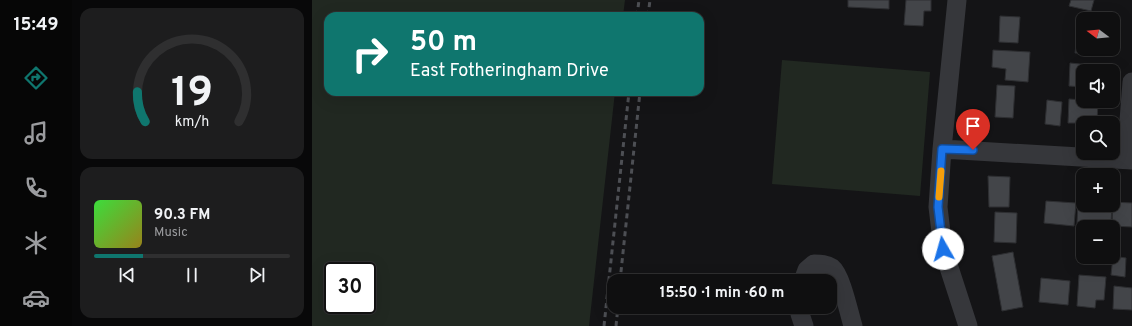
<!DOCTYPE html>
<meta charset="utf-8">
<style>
:root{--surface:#0f0f10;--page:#1d1d1e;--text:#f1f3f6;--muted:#9b9c9f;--line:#2f2f30;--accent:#0f766e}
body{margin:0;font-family:Overpass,sans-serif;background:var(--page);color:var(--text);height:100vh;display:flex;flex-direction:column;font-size:15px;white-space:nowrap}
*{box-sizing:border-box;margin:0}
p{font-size:13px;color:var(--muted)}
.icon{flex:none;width:22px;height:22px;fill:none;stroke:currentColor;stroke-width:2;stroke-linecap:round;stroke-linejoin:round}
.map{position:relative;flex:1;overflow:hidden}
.details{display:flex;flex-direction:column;gap:8px;padding:8px;background:#080809;width:240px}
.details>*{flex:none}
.guide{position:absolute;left:12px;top:12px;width:380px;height:84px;border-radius:12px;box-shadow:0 4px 16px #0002,0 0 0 1px var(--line);background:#0f766e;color:#fff;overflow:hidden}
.needle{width:26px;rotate:286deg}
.buttons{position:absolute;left:764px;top:12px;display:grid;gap:8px}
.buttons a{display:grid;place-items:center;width:44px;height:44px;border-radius:8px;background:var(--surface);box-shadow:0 4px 16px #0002,0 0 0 1px var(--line);font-size:20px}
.speed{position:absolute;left:12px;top:262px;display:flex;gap:8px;font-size:20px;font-weight:700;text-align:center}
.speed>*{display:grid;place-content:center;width:52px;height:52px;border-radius:50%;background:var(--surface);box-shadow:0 4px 16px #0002,0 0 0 1px var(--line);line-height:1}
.speed .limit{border:2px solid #111;border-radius:6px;background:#fff;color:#111}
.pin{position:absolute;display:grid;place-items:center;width:34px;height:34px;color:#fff;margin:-41px -17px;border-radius:50% 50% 50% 0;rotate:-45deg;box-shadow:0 0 4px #0007}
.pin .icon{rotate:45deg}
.me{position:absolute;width:44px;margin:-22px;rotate:353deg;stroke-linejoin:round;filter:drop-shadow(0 0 3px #0008)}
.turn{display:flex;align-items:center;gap:14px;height:84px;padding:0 20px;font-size:18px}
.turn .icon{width:52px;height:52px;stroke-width:2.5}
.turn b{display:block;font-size:28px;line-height:34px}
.details .widget{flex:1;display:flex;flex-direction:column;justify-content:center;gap:6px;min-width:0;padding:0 14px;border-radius:12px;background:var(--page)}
.details .dial{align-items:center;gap:0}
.dial svg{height:104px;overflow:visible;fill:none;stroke:var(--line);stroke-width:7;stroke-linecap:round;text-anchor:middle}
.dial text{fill:var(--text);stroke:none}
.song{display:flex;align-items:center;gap:12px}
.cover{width:48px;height:48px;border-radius:6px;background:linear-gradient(135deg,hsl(120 70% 55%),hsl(50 70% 35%))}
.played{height:4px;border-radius:2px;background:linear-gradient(90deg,var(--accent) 25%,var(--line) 25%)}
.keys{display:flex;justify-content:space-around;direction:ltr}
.trip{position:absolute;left:295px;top:274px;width:230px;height:40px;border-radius:12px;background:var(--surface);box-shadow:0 4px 16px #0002,0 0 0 1px var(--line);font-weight:700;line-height:40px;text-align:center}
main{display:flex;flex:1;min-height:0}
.tab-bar{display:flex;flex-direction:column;width:72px;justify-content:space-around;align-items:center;background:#060606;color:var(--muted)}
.tab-bar .icon{width:28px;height:28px}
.tab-bar .current{color:var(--accent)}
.tab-bar b{font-size:18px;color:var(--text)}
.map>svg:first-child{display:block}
.green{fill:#212821;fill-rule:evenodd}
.building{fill:#434549;stroke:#2e2f32}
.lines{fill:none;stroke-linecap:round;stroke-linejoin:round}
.minor{stroke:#36373b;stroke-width:19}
.rail{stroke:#4d4f54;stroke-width:3;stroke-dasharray:5 4;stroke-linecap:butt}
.route-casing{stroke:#114b97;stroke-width:10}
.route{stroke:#1a73e8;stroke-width:7}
.slow{stroke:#f59e0b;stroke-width:7}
</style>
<main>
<nav class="tab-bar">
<b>15:49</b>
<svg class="icon current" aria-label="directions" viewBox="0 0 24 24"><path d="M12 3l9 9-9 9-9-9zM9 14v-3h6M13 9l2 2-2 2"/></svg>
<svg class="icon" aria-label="music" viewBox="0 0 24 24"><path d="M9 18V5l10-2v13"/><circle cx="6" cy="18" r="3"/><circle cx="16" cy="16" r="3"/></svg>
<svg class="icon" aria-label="phone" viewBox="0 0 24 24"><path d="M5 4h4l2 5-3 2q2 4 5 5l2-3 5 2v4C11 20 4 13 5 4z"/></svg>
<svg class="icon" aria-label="climate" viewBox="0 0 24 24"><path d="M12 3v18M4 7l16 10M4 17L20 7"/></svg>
<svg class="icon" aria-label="car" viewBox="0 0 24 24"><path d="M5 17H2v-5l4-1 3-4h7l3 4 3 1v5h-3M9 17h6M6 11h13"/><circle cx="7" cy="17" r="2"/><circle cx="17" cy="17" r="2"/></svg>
</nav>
<section class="details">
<div class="widget dial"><svg viewBox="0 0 100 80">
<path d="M14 69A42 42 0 1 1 86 69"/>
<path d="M14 69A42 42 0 0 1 8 46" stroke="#0f766e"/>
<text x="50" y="56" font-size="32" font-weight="700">19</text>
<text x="50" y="72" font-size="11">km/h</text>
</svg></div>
<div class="widget">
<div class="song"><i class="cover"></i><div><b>90.3 FM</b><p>Music</p></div></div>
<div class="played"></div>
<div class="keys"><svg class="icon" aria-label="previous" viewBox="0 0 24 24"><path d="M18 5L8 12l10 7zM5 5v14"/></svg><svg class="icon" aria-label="pause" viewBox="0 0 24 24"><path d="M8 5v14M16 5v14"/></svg><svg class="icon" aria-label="next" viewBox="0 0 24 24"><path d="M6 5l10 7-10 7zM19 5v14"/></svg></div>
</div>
</section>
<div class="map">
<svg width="820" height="326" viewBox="0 0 820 326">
<rect width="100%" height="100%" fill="#141416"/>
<path class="green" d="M0 0H313L311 16H16V92H303L277 326H0ZM21 271H55V305H21Z
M470 60 618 72 608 196 460 184Z"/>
<path class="building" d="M536 0H577V9L536 7Z
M594 0H619V11H612L611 26 592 25Z
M759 0H782L779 11 757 6Z
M688 16 708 17 706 43 687 42Z
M767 17 789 18 771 19V49H786V54L763 53Z
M681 50 718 52 716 82 693 80 694 69 680 67Z
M758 63 788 66V71H771V87L757 86Z
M685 85 703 86 701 118 683 117Z
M757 99 786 101 785 123H756Z
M735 100 750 102 748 126 733 124Z
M676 176 698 177 697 207H677Z
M734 201 764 203 762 226 732 223Z
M766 201H771V205H800L799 224 765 223Z
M801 202 820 203V227L800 226Z
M683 212 705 213 704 243 682 242Z
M701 252 711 307 690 311 680 256Z
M801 256 814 258 813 277 799 275Z
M767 275 794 277 792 300H784L783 308 765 306Z
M729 278 758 281 756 305 727 302Z
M802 286 820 288V310L801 309Z"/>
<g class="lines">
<path class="minor" d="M645 0 630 149 626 207 631 249 656 326
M630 149 820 160
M814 159 820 82
M491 281 495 270 502 264C509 264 514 264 520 268 529 275 537 313 541 326
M488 307V314L492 326"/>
<path class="rail" d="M325 16 327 0
M336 16 338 0
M308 281 328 92
M292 326 317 92
M304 326 306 307"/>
</g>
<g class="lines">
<g class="route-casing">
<path id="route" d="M631 249 626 207 630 149 661 150"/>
</g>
<use href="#route" class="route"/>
<path class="slow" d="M627 197 629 171"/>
</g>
</svg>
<div class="buttons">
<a><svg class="needle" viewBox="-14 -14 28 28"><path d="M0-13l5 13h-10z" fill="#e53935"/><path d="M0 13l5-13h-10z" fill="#9b9c9f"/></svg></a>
<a><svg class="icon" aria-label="sound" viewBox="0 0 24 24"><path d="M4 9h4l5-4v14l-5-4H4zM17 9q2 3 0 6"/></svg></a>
<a><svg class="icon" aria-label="search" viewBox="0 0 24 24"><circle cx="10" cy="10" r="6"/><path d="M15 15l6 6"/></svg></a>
<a>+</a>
<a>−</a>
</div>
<div class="speed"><div class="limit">30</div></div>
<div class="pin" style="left:661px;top:150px;background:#d93025"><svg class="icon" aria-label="arrive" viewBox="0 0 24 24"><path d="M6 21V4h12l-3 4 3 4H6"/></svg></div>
<svg class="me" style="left:631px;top:249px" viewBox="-20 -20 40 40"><circle r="19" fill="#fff"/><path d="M0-13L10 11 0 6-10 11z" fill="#1a73e8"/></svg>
<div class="trip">15:50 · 1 min · 60 m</div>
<div class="guide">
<div class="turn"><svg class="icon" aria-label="right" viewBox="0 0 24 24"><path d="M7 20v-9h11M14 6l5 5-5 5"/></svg><div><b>50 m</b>East Fotheringham Drive</div></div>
</div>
</div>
</main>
